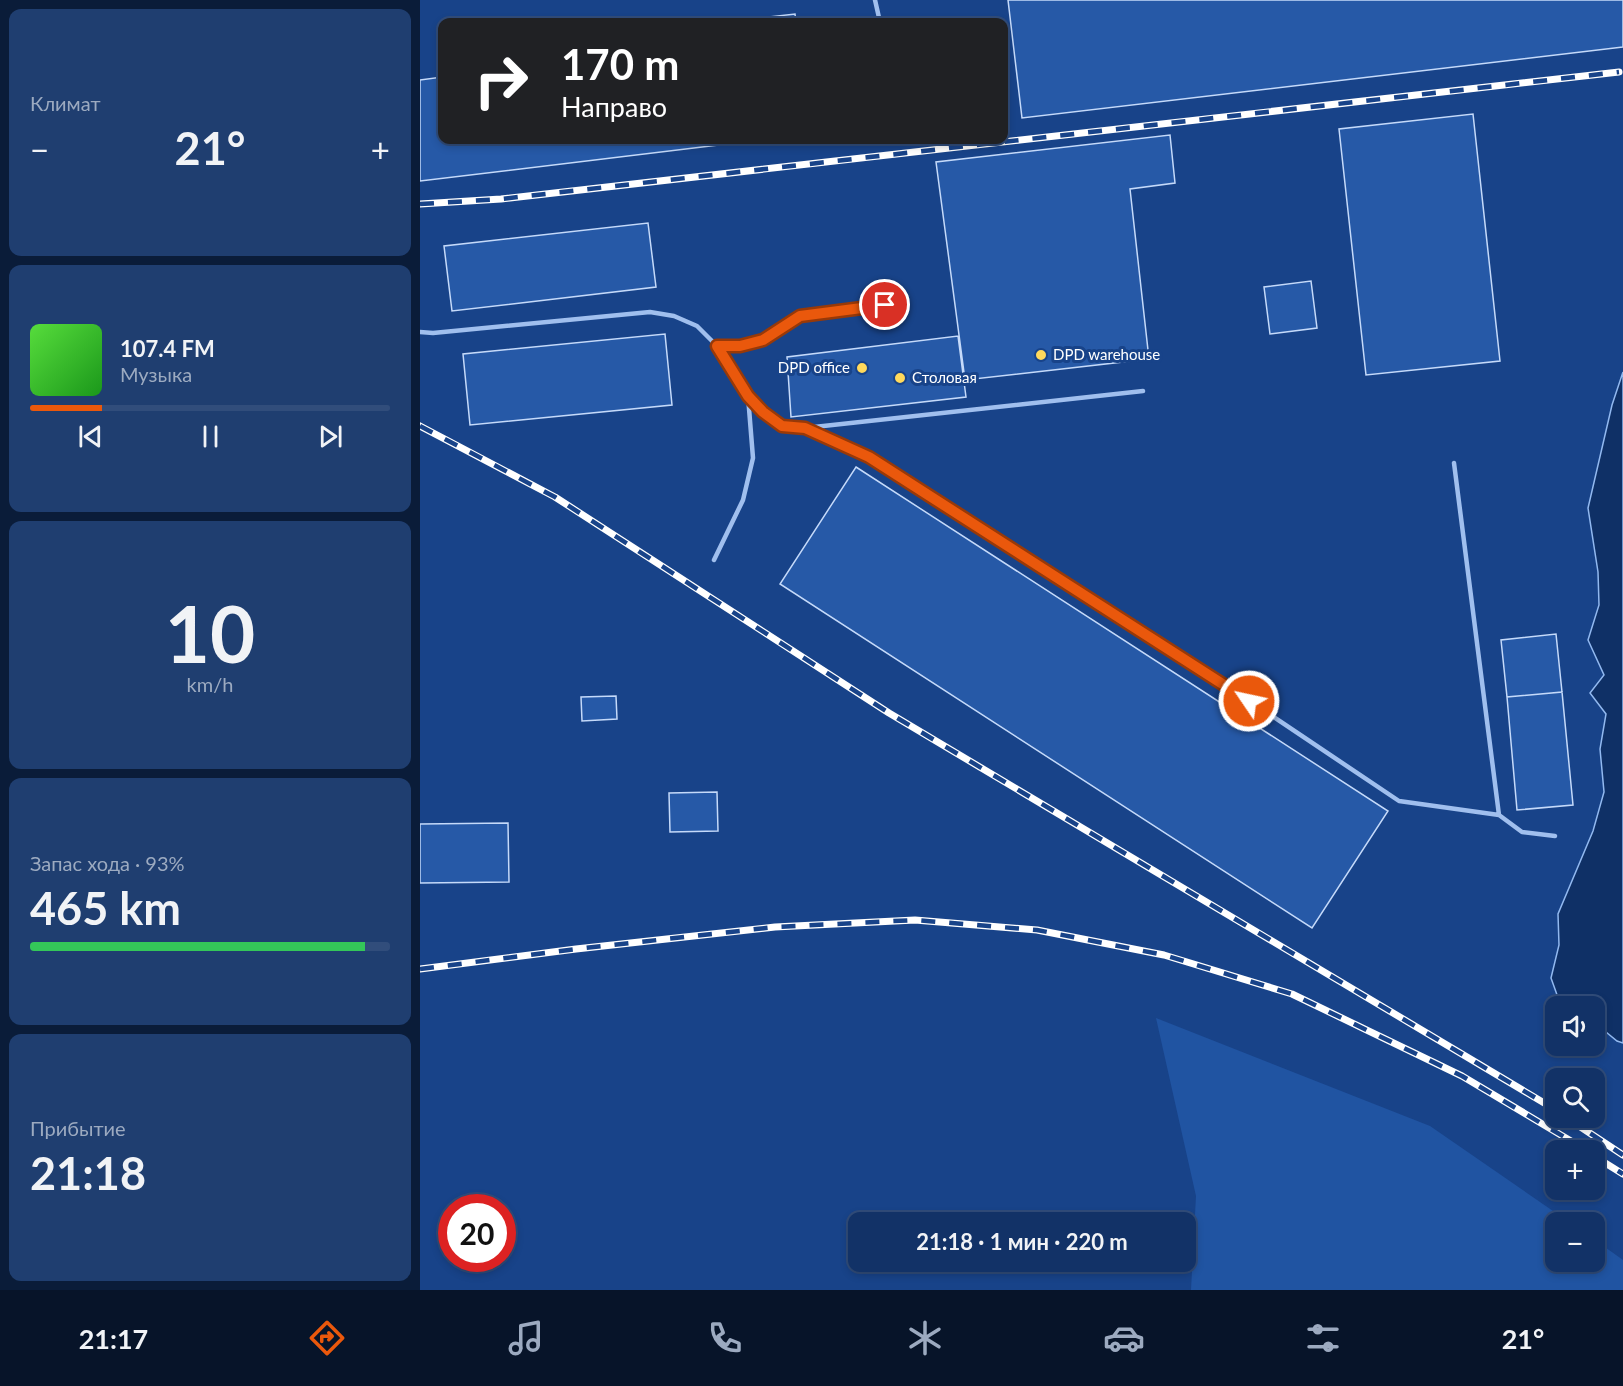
<!DOCTYPE html>
<html lang="ru">
<meta charset="utf-8">
<style>
:root{--surface:#123267;--page:#1f3e70;--text:#f1f3f6;--muted:#9caac0;--line:#314d7b;--accent:#ea580c}
body{margin:0;font-family:Lato,sans-serif;background:var(--page);color:var(--text);height:100vh;display:flex;flex-direction:column;font-size:22px;white-space:nowrap}
*{box-sizing:border-box;margin:0}
p{font-size:20px;color:var(--muted)}
.icon{flex:none;width:33px;height:33px;fill:none;stroke:currentColor;stroke-width:2;stroke-linecap:round;stroke-linejoin:round}
.map{position:relative;flex:1;overflow:hidden}
.sheet{display:flex;flex-direction:column;gap:9px;padding:9px;background:#0a1c39;width:420px}
.sheet>*{flex:none}
.guide{position:absolute;left:18px;top:18px;width:570px;height:126px;border-radius:12px;box-shadow:0 3px 9px #0003,0 0 0 2px var(--line);background:#202124;color:#fff;overflow:hidden}
.fabs{position:absolute;left:1125px;top:996px;display:grid;gap:12px}
.fabs a{display:grid;place-items:center;width:60px;height:60px;border-radius:12px;background:var(--surface);box-shadow:0 3px 9px #0003,0 0 0 2px var(--line);font-size:30px}
.speed{position:absolute;left:18px;top:1194px;display:flex;gap:12px;font-size:30px;font-weight:700;text-align:center}
.speed>*{display:grid;place-content:center;width:78px;height:78px;border-radius:50%;background:var(--surface);box-shadow:0 3px 9px #0003,0 0 0 2px var(--line);line-height:1}
.speed .limit{border:9px solid #d22;background:#fff;color:#111}
.pin{position:absolute;display:grid;place-items:center;width:51px;height:51px;color:#fff;margin:-26px;border:3px solid #fff;border-radius:50%;box-shadow:0 2px 6px #0007}
.me{position:absolute;width:66px;margin:-33px;rotate:304deg;stroke-linejoin:round;filter:drop-shadow(0 0 4px #0008)}
.turn{display:flex;align-items:center;gap:21px;height:126px;padding:0 24px;font-size:27px}
.turn .icon{width:78px;height:78px;stroke-width:2.5}
.turn b{display:block;font-size:42px;line-height:51px}
.big{font-size:45px;font-weight:700;line-height:1.1}
.sheet .card{flex:1;display:flex;flex-direction:column;justify-content:center;gap:9px;min-width:0;padding:0 21px;border-radius:12px;background:var(--page)}
.sheet .dial{align-items:center;gap:0}
.dial b{font-size:78px;line-height:1}
.song{display:flex;align-items:center;gap:18px}
.cover{width:72px;height:72px;border-radius:9px;background:linear-gradient(135deg,hsl(110 70% 55%),hsl(120 70% 35%))}
.played{height:6px;border-radius:3px;background:linear-gradient(90deg,var(--accent) 20%,var(--line) 20%)}
.keys{display:flex;justify-content:space-around;direction:ltr}
.heat{display:flex;justify-content:space-between;align-items:center;font-size:33px;direction:ltr}
.charge{height:9px;border-radius:4px;background:linear-gradient(90deg,#34c759 93%,var(--line) 0)}
.trip{position:absolute;left:428px;top:1212px;width:348px;height:60px;border-radius:12px;background:var(--surface);box-shadow:0 3px 9px #0003,0 0 0 2px var(--line);font-weight:700;line-height:60px;text-align:center}
.tabs{display:flex;height:96px;justify-content:space-around;align-items:center;background:#071429;color:var(--muted)}
.tabs .icon{width:42px;height:42px}
.tabs .on{color:var(--accent)}
.tabs b{font-size:27px;color:var(--text)}
main{display:flex;flex:1;min-height:0}
.map>svg:first-child{display:block}
.green{fill:#2054a2}
.water{fill:#0f3066;stroke:#92b9f0;stroke-width:1.5}
.building{fill:#2659a7;stroke:#c5dafa;stroke-width:1.5}
.lines{fill:none;stroke-linecap:round;stroke-linejoin:round}
.service{stroke:#a0bfee;stroke-width:4.5}
.rail-casing{stroke:#fff;stroke-width:7}
.rail{stroke:#184389;stroke-width:4.5;stroke-dasharray:14;stroke-linecap:butt}
.route-casing{stroke:#983908;stroke-width:15}
.route{stroke:#ea580c;stroke-width:10}
.poi-dot{fill:#ffd95c;stroke:#184389;stroke-width:2}
.labels{text-anchor:middle;stroke-width:6;stroke-linejoin:round;paint-order:stroke}
.poi-label{font-size:15px;fill:#fff;stroke:#184389;text-anchor:start}
</style>
<main>
<section class="sheet">
<div class="card"><p>Климат</p>
<div class="heat"><a>−</a><b class="big">21°</b><a>+</a></div>
</div>
<div class="card">
<div class="song"><i class="cover"></i><div><b>107.4 FM</b><p>Музыка</p></div></div>
<div class="played"></div>
<div class="keys"><svg class="icon" aria-label="previous" viewBox="0 0 24 24"><path d="M18 5L8 12l10 7zM5 5v14"/></svg><svg class="icon" aria-label="pause" viewBox="0 0 24 24"><path d="M8 5v14M16 5v14"/></svg><svg class="icon" aria-label="next" viewBox="0 0 24 24"><path d="M6 5l10 7-10 7zM19 5v14"/></svg></div>
</div>
<div class="card dial"><b>10</b><p>km/h</p></div>
<div class="card"><p>Запас хода · 93%</p><b class="big">465 km</b><div class="charge"></div></div>
<div class="card"><p>Прибытие</p><b class="big">21:18</b></div>
</section>
<div class="map">
<svg width="1203" height="1290" viewBox="0 0 1203 1290">
<rect width="100%" height="100%" fill="#184389"/>
<path class="green" d="M736 1018 1010 1126 1149 1222H1136V1262H1174L1175 1240 1203 1260V1290H771L776 1196Z"/>
<path class="water" d="M1203 372V1043L1197 1041 1175 1023 1174 1006H1141L1131 978 1139 945 1138 914 1173 831 1184 792 1180 749 1186 714 1170 693 1184 675 1168 640 1179 605 1178 572 1168 508 1192 405Z"/>
<path class="building" d="M588 0H1203V47L602 118Z
M375 14 376 22H323V20Z
M22 77V140H340L0 181V80Z
M1053 114 1080 361 946 375 919 129Z
M750 135 755 183 710 189 729 359 545 380 516 162Z
M228 223 236 287 32 311 24 246Z
M891 281 897 328 850 334 844 287Z
M245 334 252 405 50 425 43 354Z
M538 336 546 397 371 417 367 357Z
M436 467 968 811 892 928 360 584Z
M1136 634 1142 692 1087 697 1081 640Z
M1142 692 1153 805 1097 810 1087 697Z
M196 696 197 719 162 721 161 697Z
M297 792 298 831 250 832 249 793Z
M88 823 89 882 0 883V824Z"/>
<g class="lines">
<path class="service" d="M455 0 460 22
M0 332 13 333 230 312 254 316 277 326 297 346 328 396 343 412 362 426 385 428 723 391
M297 346H320L343 340 380 316 465 305
M385 428 449 457 773 663 979 801 1079 815 1034 463
M294 560 323 500 333 458 328 396
M1079 815 1102 832 1135 836"/>
<g class="rail-casing">
<path id="rail" d="M0 204 81 199 1199 72
M0 426 135 497 469 713 1136 1110
M0 969 156 949 355 927 495 920 617 930 744 955 872 994 1042 1076 1166 1150
M1147 1118 1203 1155
M1174 1156 1203 1174"/>
</g>
<use href="#rail" class="rail"/>
</g>
<g class="lines">
<g class="route-casing">
<path id="route" d="M465 305 380 316 343 340 320 346H297L328 396 343 412 362 426 385 428 449 457 829 701"/>
</g>
<use href="#route" class="route"/>
</g>
<g class="poi-dot">
<circle cx="621" cy="355" r="6"/>
<circle cx="442" cy="368" r="6"/>
<circle cx="480" cy="378" r="6"/>
</g>
<g class="labels">
<g class="poi-label">
<text x="633" y="360">DPD warehouse</text>
<text x="430" y="373" text-anchor="end">DPD office</text>
<text x="492" y="383">Столовая</text>
</g>
</g>
</svg>
<div class="fabs">
<a><svg class="icon" aria-label="sound" viewBox="0 0 24 24"><path d="M4 9h4l5-4v14l-5-4H4zM17 9q2 3 0 6"/></svg></a>
<a><svg class="icon" aria-label="search" viewBox="0 0 24 24"><circle cx="10" cy="10" r="6"/><path d="M15 15l6 6"/></svg></a>
<a>+</a>
<a>−</a>
</div>
<div class="speed"><div class="limit">20</div></div>
<div class="pin" style="left:465px;top:305px;background:#d93025"><svg class="icon" aria-label="arrive" viewBox="0 0 24 24"><path d="M6 21V4h12l-3 4 3 4H6"/></svg></div>
<svg class="me" style="left:829px;top:701px" viewBox="-20 -20 40 40"><circle r="17" fill="#ea580c" stroke="#fff" stroke-width="3"/><path d="M0-11L8 9 0 5-8 9z" fill="#fff"/></svg>
<div class="trip">21:18 · 1 мин · 220 m</div>
<div class="guide">
<div class="turn"><svg class="icon" aria-label="right" viewBox="0 0 24 24"><path d="M7 20v-9h11M14 6l5 5-5 5"/></svg><div><b>170 m</b>Направо</div></div>
</div>
</div>
</main>
<nav class="tabs">
<b>21:17</b>
<svg class="icon on" aria-label="directions" viewBox="0 0 24 24"><path d="M12 3l9 9-9 9-9-9zM9 14v-3h6M13 9l2 2-2 2"/></svg>
<svg class="icon" aria-label="music" viewBox="0 0 24 24"><path d="M9 18V5l10-2v13"/><circle cx="6" cy="18" r="3"/><circle cx="16" cy="16" r="3"/></svg>
<svg class="icon" aria-label="phone" viewBox="0 0 24 24"><path d="M5 4h4l2 5-3 2q2 4 5 5l2-3 5 2v4C11 20 4 13 5 4z"/></svg>
<svg class="icon" aria-label="climate" viewBox="0 0 24 24"><path d="M12 3v18M4 7l16 10M4 17L20 7"/></svg>
<svg class="icon" aria-label="car" viewBox="0 0 24 24"><path d="M5 17H2v-5l4-1 3-4h7l3 4 3 1v5h-3M9 17h6M6 11h13"/><circle cx="7" cy="17" r="2"/><circle cx="17" cy="17" r="2"/></svg>
<svg class="icon" aria-label="filters" viewBox="0 0 24 24"><path d="M4 7h16M4 17h16"/><circle cx="9" cy="7" r="2"/><circle cx="15" cy="17" r="2"/></svg>
<b>21°</b>
</nav>
